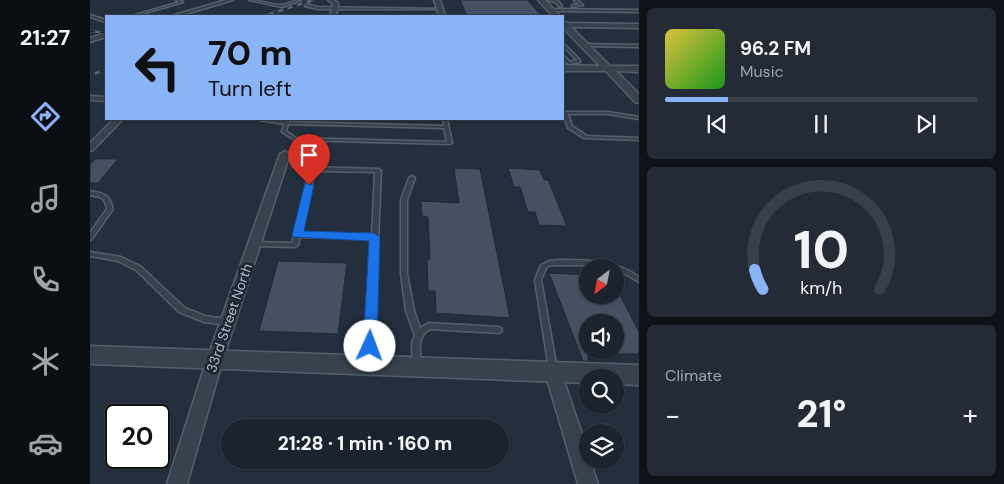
<!DOCTYPE html>
<meta charset="utf-8">
<style>
:root{--surface:#1b232e;--page:#242b36;--text:#f1f3f6;--muted:#a0a4aa;--line:#39404a;--accent:#8ab4f8}
body{margin:0;font-family:"DM Sans",sans-serif;background:var(--page);color:var(--text);height:100vh;display:flex;flex-direction:column;font-size:19px;white-space:nowrap}
*{box-sizing:border-box;margin:0}
p{font-size:16px;color:var(--muted)}
.icon{flex:none;width:28px;height:28px;fill:none;stroke:currentColor;stroke-width:2;stroke-linecap:round;stroke-linejoin:round}
.map{position:relative;flex:1;overflow:hidden}
.sheet{display:flex;flex-direction:column;gap:8px;padding:8px;background:#0f1319;width:365px}
.sheet>*{flex:none}
.banner{position:absolute;left:15px;top:15px;width:459px;height:105px;border-radius:0px;box-shadow:0 1px 4px #0004,0 0 0 1px var(--line);background:#8ab4f8;color:#111;overflow:hidden}
.needle{width:32px;rotate:212deg}
.controls{position:absolute;left:489px;top:259px;display:grid;gap:10px}
.controls a{display:grid;place-items:center;width:45px;height:45px;border-radius:50%;background:var(--surface);box-shadow:0 1px 4px #0004,0 0 0 1px var(--line);font-size:25px}
.speed{position:absolute;left:15px;top:404px;display:flex;gap:10px;font-size:25px;font-weight:700;text-align:center}
.speed>*{display:grid;place-content:center;width:65px;height:65px;border-radius:50%;background:var(--surface);box-shadow:0 1px 4px #0004,0 0 0 1px var(--line);line-height:1}
.speed .limit{border:2px solid #111;border-radius:8px;background:#fff;color:#111}
.pin{position:absolute;display:grid;place-items:center;width:42px;height:42px;color:#fff;margin:-51px -21px;border-radius:50% 50% 50% 0;rotate:-45deg;box-shadow:0 0 5px #0007}
.pin .icon{rotate:45deg}
.me{position:absolute;width:55px;margin:-28px;rotate:2deg;stroke-linejoin:round;filter:drop-shadow(0 0 4px #0008)}
.turn{display:flex;align-items:center;gap:18px;height:105px;padding:0 20px;font-size:22px}
.turn .icon{width:65px;height:65px;stroke-width:2.5}
.turn b{display:block;font-size:35px;line-height:42px}
.big{font-size:38px;font-weight:800;line-height:1.1}
.sheet .tile{flex:1;display:flex;flex-direction:column;justify-content:center;gap:8px;min-width:0;padding:0 18px;border-radius:8px;background:var(--page)}
.sheet .dial{align-items:center;gap:0}
.dial svg{height:130px;overflow:visible;fill:none;stroke:var(--line);stroke-width:7;stroke-linecap:round;text-anchor:middle}
.dial text{fill:var(--text);stroke:none}
.song{display:flex;align-items:center;gap:15px}
.cover{width:60px;height:60px;border-radius:8px;background:linear-gradient(135deg,hsl(50 70% 55%),hsl(120 70% 35%))}
.played{height:5px;border-radius:2px;background:linear-gradient(90deg,var(--accent) 20%,var(--line) 20%)}
.keys{display:flex;justify-content:space-around;direction:ltr}
.heat{display:flex;justify-content:space-between;align-items:center;font-size:28px;direction:ltr}
.trip{position:absolute;left:131px;top:419px;width:288px;height:50px;border-radius:25px;background:var(--surface);box-shadow:0 1px 4px #0004,0 0 0 1px var(--line);font-weight:800;line-height:50px;text-align:center}
main{display:flex;flex:1;min-height:0}
.menu{display:flex;flex-direction:column;width:90px;justify-content:space-around;align-items:center;background:#0b0e12;color:var(--muted)}
.menu .icon{width:35px;height:35px}
.menu .active{color:var(--accent)}
.menu b{font-size:22px;color:var(--text)}
.map>svg:first-child{display:block}
.building{fill:#455162;stroke:#1f2835}
.lines{fill:none;stroke-linecap:round;stroke-linejoin:round}
.service-casing{stroke:#565f6c;stroke-width:3}
.minor-casing{stroke:#565f6c;stroke-width:3}
.tertiary-casing{stroke:#565f6c;stroke-width:3}
.service{fill:#38414e;fill-rule:evenodd}
.minor{fill:#38414e;fill-rule:evenodd}
.tertiary{fill:#38414e;fill-rule:evenodd}
.rail-casing{stroke:#5a6575;stroke-width:2.5}
.rail{stroke:#1d2633;stroke-width:2;stroke-dasharray:5;stroke-linecap:butt}
.route{fill:#1a73e8;stroke:#114b97}
.labels{text-anchor:middle;stroke-width:5;stroke-linejoin:round;paint-order:stroke}
.street-label{font-size:14px;fill:#b4bcc9;stroke:#1d2633}
</style>
<main>
<nav class="menu">
<b>21:27</b>
<svg class="icon active" aria-label="directions" viewBox="0 0 24 24"><path d="M12 3l9 9-9 9-9-9zM9 14v-3h6M13 9l2 2-2 2"/></svg>
<svg class="icon" aria-label="music" viewBox="0 0 24 24"><path d="M9 18V5l10-2v13"/><circle cx="6" cy="18" r="3"/><circle cx="16" cy="16" r="3"/></svg>
<svg class="icon" aria-label="phone" viewBox="0 0 24 24"><path d="M5 4h4l2 5-3 2q2 4 5 5l2-3 5 2v4C11 20 4 13 5 4z"/></svg>
<svg class="icon" aria-label="climate" viewBox="0 0 24 24"><path d="M12 3v18M4 7l16 10M4 17L20 7"/></svg>
<svg class="icon" aria-label="car" viewBox="0 0 24 24"><path d="M5 17H2v-5l4-1 3-4h7l3 4 3 1v5h-3M9 17h6M6 11h13"/><circle cx="7" cy="17" r="2"/><circle cx="17" cy="17" r="2"/></svg>
</nav>
<div class="map">
<svg width="549" height="484" viewBox="0 0 549 484">
<rect width="100%" height="100%" fill="#242f3e"/>
<path class="building" d="M370 0H437L452 16H377Z
M5 159H28L8 183H0V165Z
M364 168 390 169 420 318 346 313 345 291H338L337 259H340L338 217 332 216 331 201 369 203Z
M418 168 450 170 454 180H458L477 226 449 225 445 212H438L430 187H424Z
M188 261 257 263 248 334 169 331Z
M459 273 498 275V295H530L549 332V354H525V322H498V361H493Z"/>
<g class="lines">
<g class="service-casing">
<path id="service" d="M86 0H89L93 2 45 16H42L90 2Z
M159 0C169 0 182 5 191 5 198 5 204 0 211 0L192 7Z
M457 0H467L472 6 470 7 465 2Z
M484 0H487L493 5 482 7V5H490Z
M216 4 228 7 350 9H228L215 6Z
M461 9 549 10V12L460 11Z
M0 15 16 20V22L0 17Z
M472 42 490 60V62L478 64 472 58V54L480 62 487 60 472 45Z
M495 44 549 45V47L494 46Z
M474 112H518L549 117V119L518 114H478L482 126 497 136 549 138V140L494 138 478 128 473 113Z
M167 119H176L195 121 197 120H199V122L354 126 353 119H357L362 143 360 144 205 140 192 132V131L194 124 169 120ZM198 124 354 128 357 142 206 138 196 131Z
M223 167 288 169 291 171 283 364 282 366 279 368 276 366 275 364 282 239 210 237 208 245 205 247 164 246 161 244 164 242 202 243 220 169ZM225 171 285 172 282 235 211 233Z
M322 176 325 178 317 200V274L324 311 330 328 339 323 408 327 411 328 412 330 411 332 408 333 340 329C326 337 330 352 331 366L330 368 327 370 324 368 323 366 322 348V343L325 335 316 311 311 274V200L319 178Z
M0 191C15 194 18 193 23 209L2 239 0 240V233L17 209C14 197 12 197 0 195Z
M0 252 31 257 50 266 95 308 115 316 137 319 140 320 141 322 140 324 137 325 114 322 89 312 46 270 28 261 0 256Z
M470 260C498 260 526 260 549 277V282L537 275 525 269V268L494 265H460L456 268 451 280 467 369 466 372 463 373 460 372 459 369 445 280 451 265 459 261Z"/>
</g>
<g class="minor-casing">
<path id="minor" d="M136 0H143L89 16H81Z
M238 0H244L248 3 246 16H240L243 4Z
M16 33V37L0 42V38Z
M0 96 16 97V101L0 100Z
M24 119H33L3 150 0 151V143Z
M195 151 200 154 133 359 97 484H77L117 359 190 154Z
M463 365 469 367 471 372 498 452V460H500L508 484H488L455 372 457 367Z"/>
</g>
<g class="tertiary-casing">
<path id="tertiary" d="M344 0H350L355 16H349Z
M448 0H455L470 16H463Z
M472 20 477 23 549 24V28L481 27 520 66H549V72L526 71 549 94V103L545 102 516 71H472V65L510 66 472 27Z
M0 346 549 365V385L525 384V378H498V383L0 364Z"/>
</g>
<use href="#service" class="service"/>
<use href="#minor" class="minor"/>
<use href="#tertiary" class="tertiary"/>
<g class="rail-casing">
<path id="rail" d="M174 16 223 0
M0 31 16 33
M0 75 16 70"/>
</g>
<use href="#rail" class="rail"/>
</g>
<path class="route" d="M215 183 224 185 214 231 284 233 290 237 287 346 285 350H275L273 346 279 241 203 237 202 235Z"/>
<g class="labels">
<g class="street-label">
<text transform="translate(139 318) rotate(-71)" y="5">33rd Street North</text>
</g>
</g>
</svg>
<div class="controls">
<a><svg class="needle" viewBox="-14 -14 28 28"><path d="M0-13l5 13h-10z" fill="#e53935"/><path d="M0 13l5-13h-10z" fill="#a0a4aa"/></svg></a>
<a><svg class="icon" aria-label="sound" viewBox="0 0 24 24"><path d="M4 9h4l5-4v14l-5-4H4zM17 9q2 3 0 6"/></svg></a>
<a><svg class="icon" aria-label="search" viewBox="0 0 24 24"><circle cx="10" cy="10" r="6"/><path d="M15 15l6 6"/></svg></a>
<a><svg class="icon" aria-label="layers" viewBox="0 0 24 24"><path d="M12 4l9 5-9 5-9-5zM3 14l9 5 9-5"/></svg></a>
</div>
<div class="speed"><div class="limit">20</div></div>
<div class="pin" style="left:219px;top:185px;background:#d93025"><svg class="icon" aria-label="arrive" viewBox="0 0 24 24"><path d="M6 21V4h12l-3 4 3 4H6"/></svg></div>
<svg class="me" style="left:280px;top:346px" viewBox="-20 -20 40 40"><circle r="19" fill="#fff"/><path d="M0-13L10 11 0 6-10 11z" fill="#1a73e8"/></svg>
<div class="trip">21:28 · 1 min · 160 m</div>
<div class="banner">
<div class="turn"><svg class="icon" aria-label="left" viewBox="0 0 24 24"><path d="M17 20v-9H6M10 6l-5 5 5 5"/></svg><div><b>70 m</b>Turn left</div></div>
</div>
</div>
<section class="sheet">
<div class="tile">
<div class="song"><i class="cover"></i><div><b>96.2 FM</b><p>Music</p></div></div>
<div class="played"></div>
<div class="keys"><svg class="icon" aria-label="previous" viewBox="0 0 24 24"><path d="M18 5L8 12l10 7zM5 5v14"/></svg><svg class="icon" aria-label="pause" viewBox="0 0 24 24"><path d="M8 5v14M16 5v14"/></svg><svg class="icon" aria-label="next" viewBox="0 0 24 24"><path d="M6 5l10 7-10 7zM19 5v14"/></svg></div>
</div>
<div class="tile dial"><svg viewBox="0 0 100 80">
<path d="M14 69A42 42 0 1 1 86 69"/>
<path d="M14 69A42 42 0 0 1 9 57" stroke="#8ab4f8"/>
<text x="50" y="56" font-size="32" font-weight="700">10</text>
<text x="50" y="72" font-size="11">km/h</text>
</svg></div>
<div class="tile"><p>Climate</p>
<div class="heat"><a>−</a><b class="big">21°</b><a>+</a></div>
</div>
</section>
</main>
